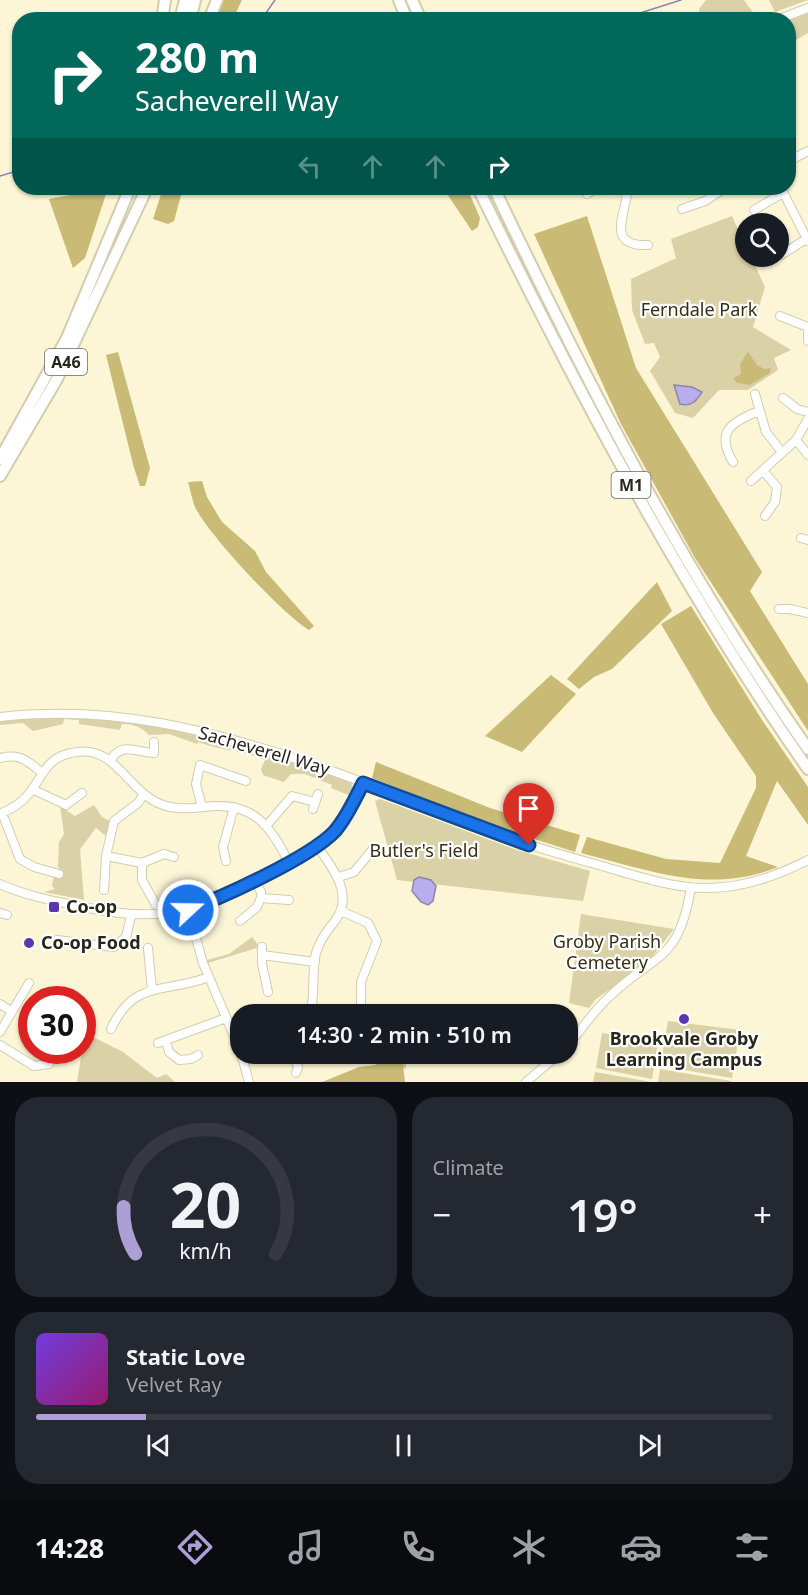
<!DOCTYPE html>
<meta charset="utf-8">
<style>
:root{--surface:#171b24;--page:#242831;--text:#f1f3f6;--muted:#9ea1a6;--line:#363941;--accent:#ae9ed6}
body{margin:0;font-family:"Noto Sans",sans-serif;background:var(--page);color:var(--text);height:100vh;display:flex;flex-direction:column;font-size:22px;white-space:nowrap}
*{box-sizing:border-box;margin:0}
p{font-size:20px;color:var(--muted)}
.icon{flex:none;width:33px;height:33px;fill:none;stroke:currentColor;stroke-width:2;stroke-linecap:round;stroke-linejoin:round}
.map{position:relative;height:1082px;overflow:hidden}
.drawer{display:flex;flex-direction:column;gap:15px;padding:15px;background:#0d0f14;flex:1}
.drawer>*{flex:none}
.hud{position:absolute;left:12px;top:12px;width:784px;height:183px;border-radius:24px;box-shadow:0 2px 4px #0004;background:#00695c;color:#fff;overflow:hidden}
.buttons{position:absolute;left:735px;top:213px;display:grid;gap:12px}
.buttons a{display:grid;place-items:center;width:54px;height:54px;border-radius:50%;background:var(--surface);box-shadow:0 2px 4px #0004;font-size:30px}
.speed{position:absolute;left:18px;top:986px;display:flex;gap:12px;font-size:30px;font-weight:700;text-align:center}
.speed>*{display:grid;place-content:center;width:78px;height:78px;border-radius:50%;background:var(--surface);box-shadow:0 2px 4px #0004;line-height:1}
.speed .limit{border:9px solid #d22;background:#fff;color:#111}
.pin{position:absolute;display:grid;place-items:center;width:51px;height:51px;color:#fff;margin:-62px -26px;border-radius:50% 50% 50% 0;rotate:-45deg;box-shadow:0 0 6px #0007}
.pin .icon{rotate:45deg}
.me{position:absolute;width:66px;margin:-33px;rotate:69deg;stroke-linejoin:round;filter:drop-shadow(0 0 4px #0008)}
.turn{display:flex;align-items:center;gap:21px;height:126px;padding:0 24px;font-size:27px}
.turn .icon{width:78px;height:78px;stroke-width:2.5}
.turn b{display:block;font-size:42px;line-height:51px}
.lanes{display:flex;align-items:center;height:57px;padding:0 24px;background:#0003;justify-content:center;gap:30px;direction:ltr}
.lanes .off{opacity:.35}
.big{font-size:45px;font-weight:600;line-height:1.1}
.drawer .card{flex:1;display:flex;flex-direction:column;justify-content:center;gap:9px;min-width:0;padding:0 21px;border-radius:24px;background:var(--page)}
.drawer .dial{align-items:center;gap:0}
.dial svg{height:156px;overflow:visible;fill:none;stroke:var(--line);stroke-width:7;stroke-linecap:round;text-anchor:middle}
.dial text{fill:var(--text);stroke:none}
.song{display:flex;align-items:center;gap:18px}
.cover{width:72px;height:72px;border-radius:9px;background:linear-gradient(135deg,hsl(260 70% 55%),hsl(320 70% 35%))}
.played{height:6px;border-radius:3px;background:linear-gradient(90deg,var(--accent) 15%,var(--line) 15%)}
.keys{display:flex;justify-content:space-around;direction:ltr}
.heat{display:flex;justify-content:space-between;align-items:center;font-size:33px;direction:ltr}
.drawer .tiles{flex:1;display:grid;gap:15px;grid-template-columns:1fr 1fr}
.card:last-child{grid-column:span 2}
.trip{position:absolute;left:230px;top:1004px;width:348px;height:60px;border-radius:24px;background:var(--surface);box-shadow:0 2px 4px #0004;font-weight:600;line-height:60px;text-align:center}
.tabs{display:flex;height:96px;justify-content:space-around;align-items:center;background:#090b0e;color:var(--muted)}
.tabs .icon{width:42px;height:42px}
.tabs .current{color:var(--accent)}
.tabs b{font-size:27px;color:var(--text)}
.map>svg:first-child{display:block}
.green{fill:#dbd1a7}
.forest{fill:#c9ba76}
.water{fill:#b8aeee;stroke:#8d85af;stroke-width:1.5}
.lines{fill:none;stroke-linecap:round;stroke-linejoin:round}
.stream{stroke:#8d85af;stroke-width:1.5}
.minor-casing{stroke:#d3ccaf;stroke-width:10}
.highway-casing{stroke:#d3ccaf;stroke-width:14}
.minor{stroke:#fff;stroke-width:8}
.highway{stroke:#fff;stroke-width:10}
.route-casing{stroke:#114b97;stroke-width:15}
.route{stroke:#1a73e8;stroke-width:10}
.poi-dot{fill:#5b37af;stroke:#fff;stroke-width:2}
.labels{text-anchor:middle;stroke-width:4.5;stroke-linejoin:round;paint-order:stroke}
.shield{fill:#fff;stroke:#69675f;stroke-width:1.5}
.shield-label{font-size:16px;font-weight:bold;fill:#29261b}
.park-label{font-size:18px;fill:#362f10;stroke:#fff}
.street-label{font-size:18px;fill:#29261b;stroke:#fff}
.poi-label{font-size:18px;font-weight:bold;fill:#29261b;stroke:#fff;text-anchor:start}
</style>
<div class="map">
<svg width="808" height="1082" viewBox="0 0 808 1082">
<rect width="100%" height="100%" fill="#fcf6d7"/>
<path class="green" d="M706 0H744L758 19H700L699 9Z
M769 0H808L775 12Z
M808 13V33L789 44V20Z
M732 216 745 245 746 256 751 257 765 287 753 327 791 350 774 358 778 370 748 390H719L693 418 675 413 650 371 660 357 654 343 645 344 632 310 631 279 676 258 671 239Z
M43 716C64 716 86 714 107 717 190 728 273 751 351 781L354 794 353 797 331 788 332 785 305 774H291L284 782 263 775 261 769 265 760C242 750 218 750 198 742L197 744 169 734 149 735C142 727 133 724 122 724L120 730 79 724V720L64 719 63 724 33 731 23 723 0 725V720Z
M380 799 517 850 590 871 583 901 397 880 375 801Z
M94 805 102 817 110 821 106 836 96 828 80 849 84 900 44 892 55 889 52 886 54 876 62 872 58 867 59 842 64 834 60 806 75 816Z
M581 914 674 929 648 962 595 1000 589 1008 569 1003Z
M252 937 260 947 208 963 207 960 229 954Z
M668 1021 740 1030 732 1078 660 1066Z
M83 1025 88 1030 87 1034 123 1052 157 1078 166 1074 175 1082H77L82 1050Z
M602 1033 658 1043 652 1079 596 1068Z
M372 1053H407L406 1069 400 1065H376Z
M660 1069 731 1081V1082H658Z
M595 1072 652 1082H593Z"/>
<path class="forest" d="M222 0H242L233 19 214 20Z
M108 188 85 258 73 268 49 199Z
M163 188H183L174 221 168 224 153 219Z
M443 188H467L480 218 478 227 472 231Z
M587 216 636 368 762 572 750 591 808 684V731L695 558 621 424 534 234Z
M118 352 150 468 145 486H140L134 468 106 355Z
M748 352 757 365 764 369 771 368 770 373 750 385 737 383 733 378 741 374 740 364Z
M202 481 207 497 222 522 255 551 266 572 314 626 309 630C283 615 211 537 196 509 192 501 191 491 188 482Z
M657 582 672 611 612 669 594 677 579 689 567 679Z
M691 606 762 720 808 787V825L777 781 746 856 778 867C711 895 648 870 581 853L587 837 666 859 720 863 756 788V776L713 713 661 624Z
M551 675 576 694 522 752 485 736Z
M376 762 490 808 580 835 575 852 494 826 372 778Z
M372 1053 403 1064 405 1082H322L359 1067 376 1065Z"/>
<path class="water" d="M674 385 692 387 702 392C696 401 692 407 680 404Z
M419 877 431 880 436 886 433 901 428 905 421 902 412 891 414 880Z"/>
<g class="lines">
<path class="stream" d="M261 20 275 0
M618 20 681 0
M0 176 20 170"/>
<g class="minor-casing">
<path id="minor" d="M777 20 808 8
M789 161 808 151
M627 188C629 209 602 247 648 245
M781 188 808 241
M587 194 596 188
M682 209 705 201 725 188
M754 210 783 193
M781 255 806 239
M780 316 808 327
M808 332V341
M755 394 766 432 781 451
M783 398 797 409 808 412
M796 440 808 455
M733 462C715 432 731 422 759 411
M763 471 777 487 775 502 765 516
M751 481 796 440 808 419
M801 538 808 540
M779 609H790L808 613
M0 717C111 704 211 730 315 765 369 783 420 806 472 826 515 841 558 854 602 866 637 876 671 888 708 888 743 888 777 876 808 860
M0 758C20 753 26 760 41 772
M110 761C122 741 135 752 154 753V742
M32 789 66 805 82 793
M144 794 138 803 114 821 106 856 142 863 164 854 174 857
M202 807 196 784 200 765 246 781
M313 809 318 794
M2 813 20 859 34 867 59 874
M0 814C9 810 20 804 27 796 42 779 45 758 71 753 113 743 125 785 154 801 170 810 187 809 204 807 250 801 269 822 288 861
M267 825 292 796 315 802
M226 861 223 847 234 807
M142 863V880L156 905
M339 877 354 872 373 849
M254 880 261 892V898L289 900
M0 884C24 895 49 900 74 905 158 924 192 914 266 873 289 861 318 850 335 830 348 817 355 798 363 783
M104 890 106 856
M188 910 203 963 240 1050
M341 911 368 923 377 941 361 982V1014
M0 913 7 915
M240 921 257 907 261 898
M57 940 114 947 126 937 131 916
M262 947V964L268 992
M148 948 152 990
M262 955 315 962
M0 1004 11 1011
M310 1014C316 994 311 973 316 953 320 940 326 932 335 921 355 895 332 867 317 846
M111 1029C134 979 164 994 209 977
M0 1032 29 983
M166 1041 169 1052 179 1060 191 1059 198 1055
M158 1043 226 1018
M0 1045 34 1066 49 1064 58 1050
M567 1046C582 1030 593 1011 609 997 656 952 679 963 691 887
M241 1053 249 1082
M292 1053 298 1067 296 1073
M242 1057 257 1053
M526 1082 560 1053"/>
</g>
<g class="highway-casing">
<path id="highway" d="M399 0 407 20
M412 0 421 20
M162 20 165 0
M180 20 185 0
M190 20 195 0
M209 20 217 0
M478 188C576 388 680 586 808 769
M494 188C586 381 684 573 808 749
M0 459 67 338 130 188
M0 476 57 379 147 188"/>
</g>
<use href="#minor" class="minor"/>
<use href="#highway" class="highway"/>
</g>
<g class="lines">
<g class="route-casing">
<path id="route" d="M188 910C223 897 311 857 335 831 347 817 355 799 363 783L529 845"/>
</g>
<use href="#route" class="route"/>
</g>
<g class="poi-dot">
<rect x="48" y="901" width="12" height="12" rx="3"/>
<circle cx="29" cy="943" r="6"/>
<circle cx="684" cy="1019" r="6"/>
</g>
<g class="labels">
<g class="shield">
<rect x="45" y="349" width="42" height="26" rx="4.5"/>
<rect x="611.5" y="472" width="39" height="26" rx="4.5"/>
</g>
<g class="shield-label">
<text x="66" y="368">A46</text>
<text x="631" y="491">M1</text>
</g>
<g class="park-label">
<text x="699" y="316">Ferndale Park</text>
<text x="424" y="857">Butler's Field</text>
<text x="607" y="948">Groby Parish<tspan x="607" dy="21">Cemetery</tspan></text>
</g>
<g class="street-label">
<text transform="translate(264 751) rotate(16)" y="6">Sacheverell Way</text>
</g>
<g class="poi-label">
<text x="66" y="913">Co-op</text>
<text x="41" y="949">Co-op Food</text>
<text x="684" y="1045" text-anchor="middle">Brookvale Groby<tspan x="684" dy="21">Learning Campus</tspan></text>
</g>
</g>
</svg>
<div class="buttons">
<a><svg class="icon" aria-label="search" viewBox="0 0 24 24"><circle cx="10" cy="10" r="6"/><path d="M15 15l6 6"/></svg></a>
</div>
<div class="speed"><div class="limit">30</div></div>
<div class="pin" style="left:529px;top:845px;background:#d93025"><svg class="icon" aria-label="arrive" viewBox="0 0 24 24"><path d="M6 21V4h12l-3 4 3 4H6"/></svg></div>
<svg class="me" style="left:188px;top:910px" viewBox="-20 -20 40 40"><circle r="17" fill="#1a73e8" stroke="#fff" stroke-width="3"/><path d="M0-11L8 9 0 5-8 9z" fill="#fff"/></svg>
<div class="trip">14:30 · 2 min · 510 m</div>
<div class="hud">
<div class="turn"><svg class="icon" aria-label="right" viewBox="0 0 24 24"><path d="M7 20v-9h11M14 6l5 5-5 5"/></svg><div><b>280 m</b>Sacheverell Way</div></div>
<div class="lanes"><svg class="icon off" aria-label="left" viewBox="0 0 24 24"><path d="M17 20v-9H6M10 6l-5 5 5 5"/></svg><svg class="icon off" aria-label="ahead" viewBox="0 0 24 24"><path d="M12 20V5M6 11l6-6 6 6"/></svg><svg class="icon off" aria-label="ahead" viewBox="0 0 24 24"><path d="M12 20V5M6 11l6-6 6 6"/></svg><svg class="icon" aria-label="right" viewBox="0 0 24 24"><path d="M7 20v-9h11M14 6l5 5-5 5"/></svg></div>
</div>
</div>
<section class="drawer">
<div class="tiles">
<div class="card dial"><svg viewBox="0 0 100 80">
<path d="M14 69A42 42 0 1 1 86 69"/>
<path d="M14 69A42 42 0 0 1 8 45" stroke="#ae9ed6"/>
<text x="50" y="56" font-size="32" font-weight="700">20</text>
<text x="50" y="72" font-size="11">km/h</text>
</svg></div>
<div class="card"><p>Climate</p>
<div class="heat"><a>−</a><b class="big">19°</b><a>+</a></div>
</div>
<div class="card">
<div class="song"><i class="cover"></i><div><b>Static Love</b><p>Velvet Ray</p></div></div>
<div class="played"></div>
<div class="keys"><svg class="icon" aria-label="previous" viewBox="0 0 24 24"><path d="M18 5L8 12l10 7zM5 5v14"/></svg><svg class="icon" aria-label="pause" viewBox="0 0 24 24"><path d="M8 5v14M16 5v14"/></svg><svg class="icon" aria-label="next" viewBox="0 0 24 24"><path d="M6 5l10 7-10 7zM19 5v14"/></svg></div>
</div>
</div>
</section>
<nav class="tabs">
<b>14:28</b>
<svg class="icon current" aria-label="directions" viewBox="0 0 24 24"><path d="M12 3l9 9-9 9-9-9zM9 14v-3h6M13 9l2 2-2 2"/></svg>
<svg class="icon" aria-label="music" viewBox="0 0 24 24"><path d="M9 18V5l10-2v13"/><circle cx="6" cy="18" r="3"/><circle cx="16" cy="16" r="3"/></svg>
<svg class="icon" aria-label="phone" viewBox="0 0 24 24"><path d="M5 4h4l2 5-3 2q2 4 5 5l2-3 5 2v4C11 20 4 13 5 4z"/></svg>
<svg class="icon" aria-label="climate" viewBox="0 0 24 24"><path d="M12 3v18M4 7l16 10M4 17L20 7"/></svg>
<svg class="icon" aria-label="car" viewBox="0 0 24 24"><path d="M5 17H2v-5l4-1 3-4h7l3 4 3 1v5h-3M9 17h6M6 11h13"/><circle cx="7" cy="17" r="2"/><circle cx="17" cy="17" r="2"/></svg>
<svg class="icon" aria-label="filters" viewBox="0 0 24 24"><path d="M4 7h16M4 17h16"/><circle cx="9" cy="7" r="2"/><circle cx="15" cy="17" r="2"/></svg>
</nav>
